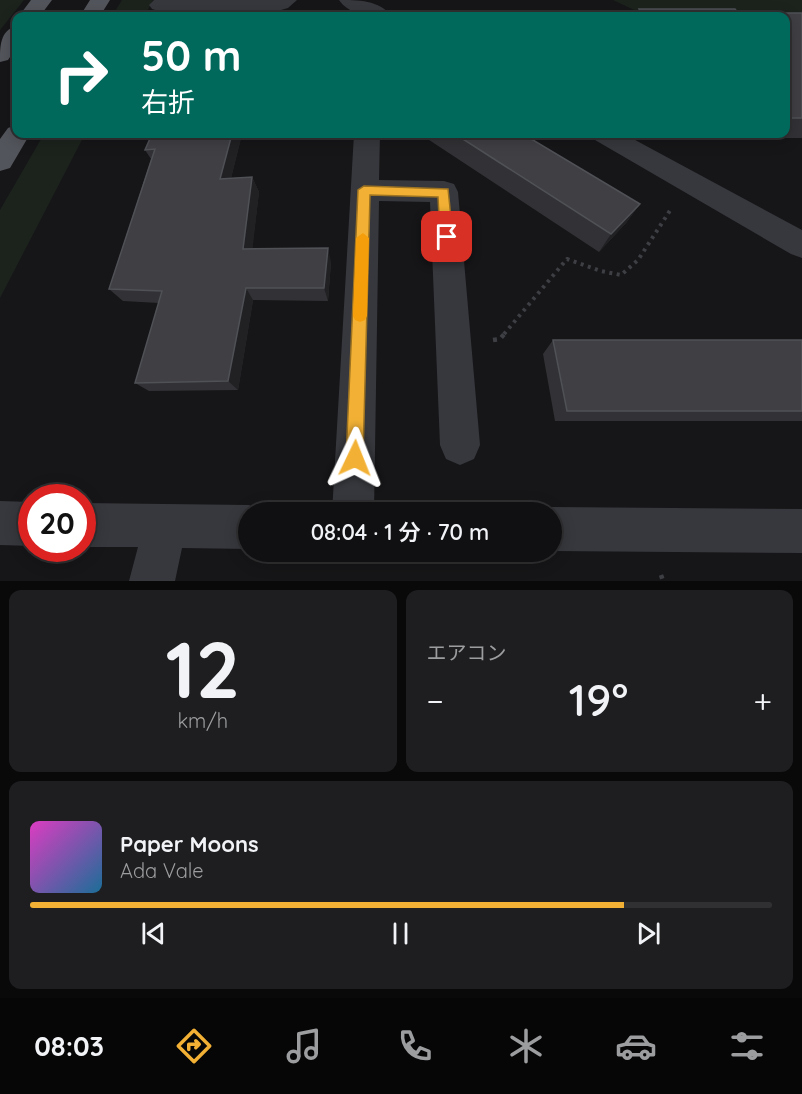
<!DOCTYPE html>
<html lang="ja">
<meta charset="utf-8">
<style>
:root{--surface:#101012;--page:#1e1e20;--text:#f1f3f6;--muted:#9c9d9f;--line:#303032;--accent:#f2b134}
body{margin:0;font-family:Quicksand,"Noto Sans JP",sans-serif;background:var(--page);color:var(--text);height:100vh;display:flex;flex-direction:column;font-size:22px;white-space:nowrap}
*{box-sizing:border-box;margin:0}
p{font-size:20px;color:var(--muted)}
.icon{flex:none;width:33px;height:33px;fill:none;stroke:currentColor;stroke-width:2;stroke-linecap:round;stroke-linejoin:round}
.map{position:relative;height:581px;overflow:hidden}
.details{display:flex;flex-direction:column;gap:9px;padding:9px;background:#09090a;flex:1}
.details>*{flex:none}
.hud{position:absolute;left:12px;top:12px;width:778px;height:126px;border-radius:12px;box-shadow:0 3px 15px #0003,0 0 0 2px var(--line);background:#00695c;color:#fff;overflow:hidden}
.speed{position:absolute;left:18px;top:484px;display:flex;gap:12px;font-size:30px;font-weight:700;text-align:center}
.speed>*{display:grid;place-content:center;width:78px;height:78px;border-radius:50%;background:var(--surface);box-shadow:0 3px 15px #0003,0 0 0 2px var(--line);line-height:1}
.speed .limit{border:9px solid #d22;background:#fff;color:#111}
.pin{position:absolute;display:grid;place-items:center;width:51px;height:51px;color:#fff;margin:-26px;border-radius:12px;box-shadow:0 3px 9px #0006}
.me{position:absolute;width:66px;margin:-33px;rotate:2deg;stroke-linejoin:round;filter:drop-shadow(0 0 4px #0008)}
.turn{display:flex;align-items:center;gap:21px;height:126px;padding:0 30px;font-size:27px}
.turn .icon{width:78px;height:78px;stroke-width:2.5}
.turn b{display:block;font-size:42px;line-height:51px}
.big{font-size:45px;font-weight:600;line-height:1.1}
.details .card{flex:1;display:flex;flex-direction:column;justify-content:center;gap:9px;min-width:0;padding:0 21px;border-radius:12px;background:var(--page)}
.details .dial{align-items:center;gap:0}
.dial b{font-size:78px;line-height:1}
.song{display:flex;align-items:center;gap:18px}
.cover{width:72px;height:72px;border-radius:9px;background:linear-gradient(135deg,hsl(310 70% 55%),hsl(200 70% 35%))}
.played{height:6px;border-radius:3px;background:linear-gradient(90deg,var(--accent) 80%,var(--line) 80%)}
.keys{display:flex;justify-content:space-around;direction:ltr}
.heat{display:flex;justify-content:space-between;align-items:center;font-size:33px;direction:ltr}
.details .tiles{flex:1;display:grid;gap:9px;grid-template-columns:1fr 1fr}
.card:last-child{grid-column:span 2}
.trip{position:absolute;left:238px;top:502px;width:324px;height:60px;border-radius:30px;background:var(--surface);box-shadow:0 3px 15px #0003,0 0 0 2px var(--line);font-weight:600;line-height:60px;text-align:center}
.tab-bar{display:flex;height:96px;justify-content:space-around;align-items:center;background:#060607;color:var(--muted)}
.tab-bar .icon{width:42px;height:42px}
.tab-bar .selected{color:var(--accent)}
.tab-bar b{font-size:27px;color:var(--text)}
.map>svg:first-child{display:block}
.green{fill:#1c231d}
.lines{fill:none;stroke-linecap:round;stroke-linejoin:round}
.path-far1{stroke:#3d3f44;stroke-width:4;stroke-dasharray:3 4.5;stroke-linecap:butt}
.path{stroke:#3d3f44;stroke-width:4.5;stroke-dasharray:4 5;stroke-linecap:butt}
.minor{fill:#37383d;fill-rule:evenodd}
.major{fill:#53555c;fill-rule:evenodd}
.wall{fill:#323236}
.shaded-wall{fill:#212124}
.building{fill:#3f3f44;stroke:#4f5156;stroke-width:1.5}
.route{fill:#f2b134;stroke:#9d7322;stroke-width:1.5}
.slow{fill:#f59e0b}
</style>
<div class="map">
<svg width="802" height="581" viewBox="0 0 802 581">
<rect width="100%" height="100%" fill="#161618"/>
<path class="green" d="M0 0H24L0 30Z
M122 0H153L145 16H112Z
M613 0H802V18L647 16Z
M194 13 326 14 325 16H193Z
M44 134H85L0 298V210Z"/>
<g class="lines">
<path class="path-far1" d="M504 334 567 259 601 271 621 275 638 260 671 209"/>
<path class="path" d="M493 340 500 339 506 332
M661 575 663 581"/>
<path class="minor" d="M154 0H297L288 8 281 10 159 11 152 9 149 5Z
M339 0C357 0 380 0 391 16 374 18 350 16 339 0Z
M354 134H380L379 180 444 181 454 184 458 192 480 445 474 459 460 465 446 459 440 445 430 202 379 201 374 513H332Z
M591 134H624L802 230V258L791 254 595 140Z
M0 501 32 502V546L0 545Z
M82 503 249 505 265 513H249V549L182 548 175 581H129L138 547H82Z
M552 507 802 509V553L552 551V513H538Z"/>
<path class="major" d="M31 0H52L40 16H19Z
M90 0H110L100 16H80Z
M16 26V48L8 60 0 62C0 46 0 31 16 26Z
M16 125V134H30L10 168 0 171V139L8 128Z"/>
</g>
<path class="wall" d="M639 9 738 13H802V138H678L676 134H786V16H636Z
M152 134H242L231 178 252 177 259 192 252 249 331 262 328 301 253 300 238 390 149 391 135 383 159 303 123 301 109 289 151 159 145 150Z
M420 134H523L640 204 626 223 599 252Z
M553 340H802V421H555L543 354Z"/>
<path class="shaded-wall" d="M232 134H242L227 194 220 179Z
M252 177 259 192 251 262 243 249Z
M640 204 626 223 599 252 611 234Z
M328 248 331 262 328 301 324 288Z
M246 288 253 300 238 390 228 381Z"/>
<path class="building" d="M639 9H735L738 13H802V118H786V16H643Z
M152 134H232L220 179 252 177 243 249 328 248 324 288H246L228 381 135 383 162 291 109 289 155 149 145 150Z
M455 134H523L640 204 611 234Z
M553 340H802V411H567Z"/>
<path class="route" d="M364 186 448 189 453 237 447 242 440 237 438 197 370 195 363 458 361 464 355 466 349 464 346 458 358 190Z"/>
<path class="slow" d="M363 233 369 238 367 316 365 320 360 322 355 320 353 316 356 238Z"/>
</svg>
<div class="speed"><div class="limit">20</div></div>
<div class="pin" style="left:447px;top:237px;background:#d93025"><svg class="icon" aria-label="arrive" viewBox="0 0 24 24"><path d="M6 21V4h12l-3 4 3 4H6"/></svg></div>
<svg class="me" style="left:355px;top:458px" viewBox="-20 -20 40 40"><path d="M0-17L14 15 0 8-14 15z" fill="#f2b134" stroke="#fff" stroke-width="4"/></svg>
<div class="trip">08:04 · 1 分 · 70 m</div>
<div class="hud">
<div class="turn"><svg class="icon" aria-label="right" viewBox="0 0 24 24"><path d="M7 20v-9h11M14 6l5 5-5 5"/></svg><div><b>50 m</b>右折</div></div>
</div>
</div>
<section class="details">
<div class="tiles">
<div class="card dial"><b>12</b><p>km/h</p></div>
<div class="card"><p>エアコン</p>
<div class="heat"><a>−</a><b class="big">19°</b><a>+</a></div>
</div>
<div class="card">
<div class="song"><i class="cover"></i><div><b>Paper Moons</b><p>Ada Vale</p></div></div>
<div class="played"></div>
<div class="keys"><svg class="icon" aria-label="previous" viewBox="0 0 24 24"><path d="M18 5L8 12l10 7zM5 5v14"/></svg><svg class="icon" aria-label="pause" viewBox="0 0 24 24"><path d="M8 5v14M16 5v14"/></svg><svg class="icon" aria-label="next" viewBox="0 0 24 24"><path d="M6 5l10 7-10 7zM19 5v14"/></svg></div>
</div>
</div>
</section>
<nav class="tab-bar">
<b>08:03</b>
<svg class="icon selected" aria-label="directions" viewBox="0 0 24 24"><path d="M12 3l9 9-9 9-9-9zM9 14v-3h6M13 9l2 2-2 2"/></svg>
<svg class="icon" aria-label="music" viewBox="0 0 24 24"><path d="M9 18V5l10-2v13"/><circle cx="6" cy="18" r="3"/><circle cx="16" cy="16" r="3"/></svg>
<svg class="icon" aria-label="phone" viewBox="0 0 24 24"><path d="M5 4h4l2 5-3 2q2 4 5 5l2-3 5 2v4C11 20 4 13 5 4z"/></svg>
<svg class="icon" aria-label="climate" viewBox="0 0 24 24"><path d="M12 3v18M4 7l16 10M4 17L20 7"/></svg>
<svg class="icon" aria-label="car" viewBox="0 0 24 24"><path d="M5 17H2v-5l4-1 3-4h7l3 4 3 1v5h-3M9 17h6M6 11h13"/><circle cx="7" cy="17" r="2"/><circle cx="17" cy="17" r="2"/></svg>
<svg class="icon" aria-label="filters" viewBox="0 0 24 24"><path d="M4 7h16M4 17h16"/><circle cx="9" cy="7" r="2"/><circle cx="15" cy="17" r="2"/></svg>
</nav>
